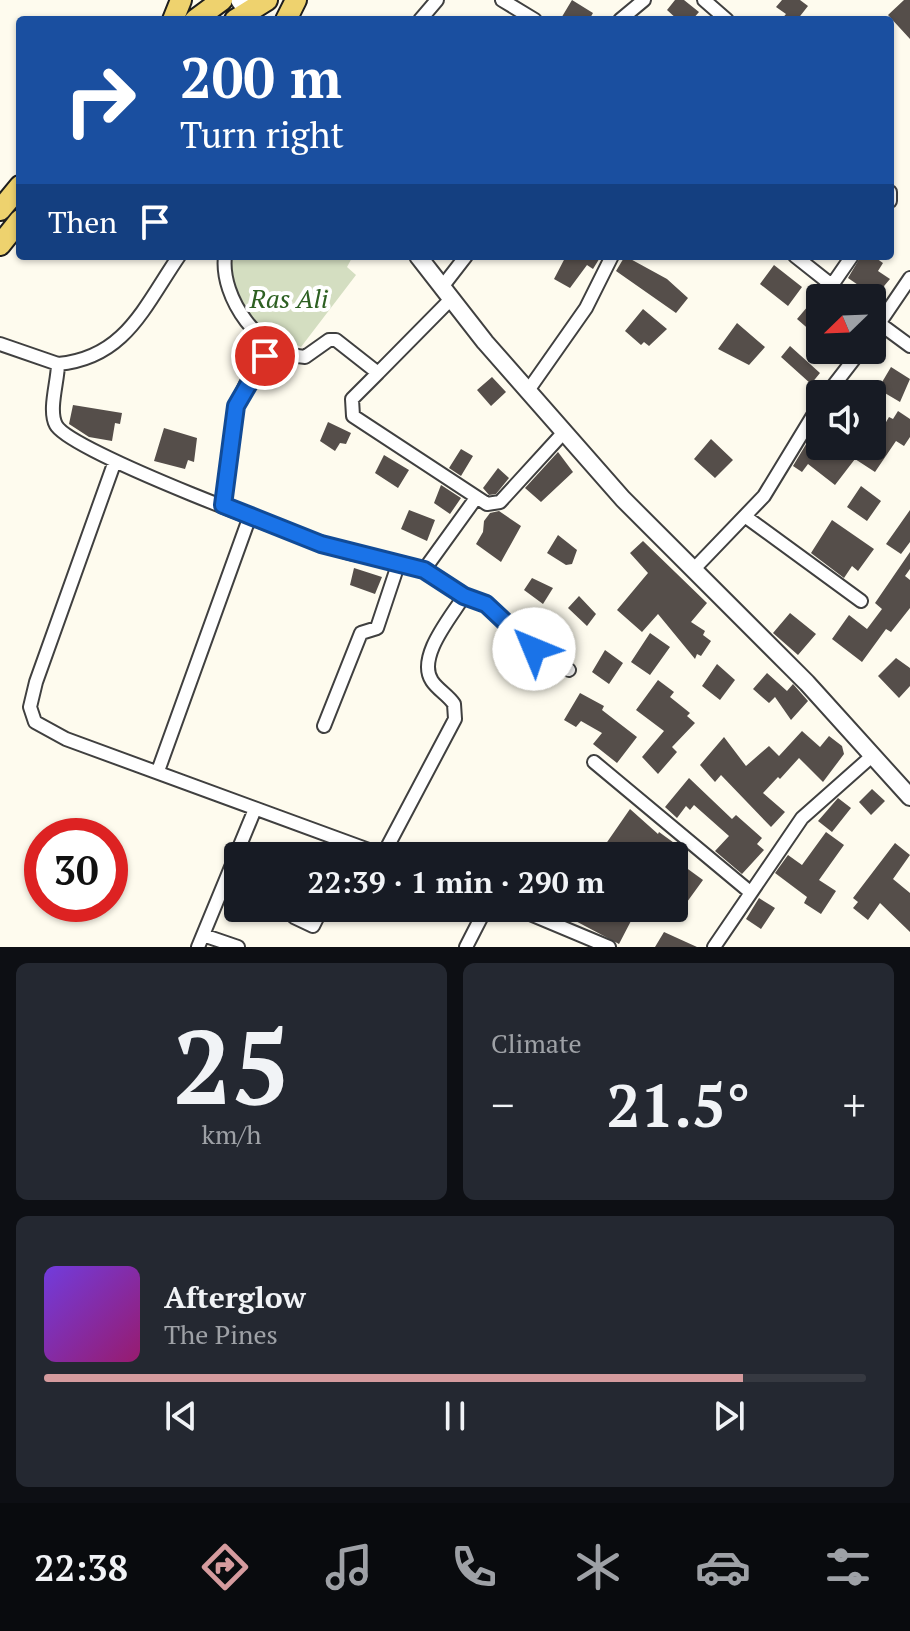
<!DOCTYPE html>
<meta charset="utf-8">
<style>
:root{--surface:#171b24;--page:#242831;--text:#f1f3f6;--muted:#9ea1a6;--line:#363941;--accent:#d59b9e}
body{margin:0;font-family:"PT Serif",serif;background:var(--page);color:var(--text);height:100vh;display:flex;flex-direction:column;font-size:30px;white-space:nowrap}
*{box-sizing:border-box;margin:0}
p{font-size:26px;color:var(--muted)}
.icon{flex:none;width:44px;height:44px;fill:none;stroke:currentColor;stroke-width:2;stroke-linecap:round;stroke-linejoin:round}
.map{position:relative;height:947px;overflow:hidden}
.drawer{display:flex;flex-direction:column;gap:16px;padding:16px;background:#0d0f14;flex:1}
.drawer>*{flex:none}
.hud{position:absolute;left:16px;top:16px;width:878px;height:244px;border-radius:8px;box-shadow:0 2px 6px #0004;background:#1a4fa0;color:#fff;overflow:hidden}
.needle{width:52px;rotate:247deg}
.fabs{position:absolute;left:806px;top:284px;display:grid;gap:16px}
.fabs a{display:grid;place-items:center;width:80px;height:80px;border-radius:8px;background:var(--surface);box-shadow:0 2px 6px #0004;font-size:40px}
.speed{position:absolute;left:24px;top:818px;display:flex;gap:16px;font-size:40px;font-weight:700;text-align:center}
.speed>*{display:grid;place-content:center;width:104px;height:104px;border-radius:50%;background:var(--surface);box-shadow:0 2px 6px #0004;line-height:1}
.speed .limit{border:12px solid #d22;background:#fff;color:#111}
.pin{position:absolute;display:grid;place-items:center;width:68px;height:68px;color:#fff;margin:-34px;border:4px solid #fff;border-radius:50%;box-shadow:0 2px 8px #0007}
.me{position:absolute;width:88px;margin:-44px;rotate:315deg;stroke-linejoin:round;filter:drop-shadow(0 0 6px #0008)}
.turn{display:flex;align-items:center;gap:28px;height:168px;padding:0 32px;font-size:36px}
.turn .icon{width:104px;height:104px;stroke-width:2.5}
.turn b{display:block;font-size:56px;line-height:68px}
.then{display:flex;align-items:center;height:76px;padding:0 32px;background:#0003;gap:16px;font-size:30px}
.big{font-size:60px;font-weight:700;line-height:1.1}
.drawer .widget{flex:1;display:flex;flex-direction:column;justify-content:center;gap:12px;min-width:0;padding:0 28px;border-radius:12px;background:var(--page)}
.drawer .dial{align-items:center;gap:0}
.dial b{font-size:104px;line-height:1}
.song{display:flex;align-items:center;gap:24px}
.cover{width:96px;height:96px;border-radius:12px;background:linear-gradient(135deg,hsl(260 70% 55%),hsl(320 70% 35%))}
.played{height:8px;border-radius:4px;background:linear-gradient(90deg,var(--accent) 85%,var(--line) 85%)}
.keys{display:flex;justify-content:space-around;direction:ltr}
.heat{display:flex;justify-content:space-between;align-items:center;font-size:44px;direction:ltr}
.drawer .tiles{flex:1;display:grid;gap:16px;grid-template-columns:1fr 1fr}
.widget:last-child{grid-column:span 2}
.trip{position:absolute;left:224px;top:842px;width:464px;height:80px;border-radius:8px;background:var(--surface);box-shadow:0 2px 6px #0004;font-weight:700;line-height:80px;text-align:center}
.tab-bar{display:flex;height:128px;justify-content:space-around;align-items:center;background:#090b0e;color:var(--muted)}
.tab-bar .icon{width:56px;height:56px}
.tab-bar .current{color:var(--accent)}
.tab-bar b{font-size:36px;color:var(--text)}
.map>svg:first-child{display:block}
.cemetery{fill:#d4dec1}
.building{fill:#554e4a}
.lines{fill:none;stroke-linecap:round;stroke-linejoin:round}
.minor-casing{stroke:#404040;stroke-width:16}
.tertiary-casing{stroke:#404040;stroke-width:20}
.primary-casing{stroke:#1e1e1e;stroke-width:24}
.minor{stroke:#fff;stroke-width:12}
.tertiary{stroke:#fff;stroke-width:16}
.primary{stroke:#eed26e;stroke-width:20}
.route-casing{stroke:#114b97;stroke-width:20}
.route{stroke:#1a73e8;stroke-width:14}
.labels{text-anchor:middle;stroke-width:8;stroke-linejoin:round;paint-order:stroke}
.park-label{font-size:26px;font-style:italic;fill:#2d6022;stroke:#fff}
</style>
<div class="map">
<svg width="910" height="947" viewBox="0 0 910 947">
<rect width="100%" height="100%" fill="#fefbee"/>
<path class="cemetery" d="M226 256H353L347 267 356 275 301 347 258 327 236 303Z"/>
<path class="building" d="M572 0 593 13 589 20H560Z
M675 0H684L699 12 692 20H678L667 10Z
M782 0H800L808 6 797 20H781L786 14 776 7Z
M904 0H910V39L888 15Z
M566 256H601L593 269 587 265 570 288 554 279Z
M625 256 667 279 688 298 676 313 616 271Z
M861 256H873L883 263 878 271 890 279 879 292 867 284 864 289 848 278Z
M774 265 802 287 788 306 760 284Z
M820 292V339L797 319Z
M643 309 667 329 649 346 644 342 641 345 625 331Z
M737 323 765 347 749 365 718 349Z
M790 346 820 373 811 384 781 357Z
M891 367 910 379 900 402 878 389Z
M492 377 506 392 491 406 477 390Z
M73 405 122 413 120 424 115 423 112 441 89 437 69 424Z
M898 411 910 419V437L904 446 896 441 875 472 855 459 835 485 808 464 802 472 793 466 820 421V446H872L889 417 893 419Z
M328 422 351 433 346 444 340 443 335 451 320 441Z
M164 428 197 438 194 462 188 460 185 469 154 461Z
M711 439 733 460 715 478 694 459Z
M461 449 473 456 461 476 449 468Z
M558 452 573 472 541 502 525 488Z
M384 455 409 470 398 488 375 473Z
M498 468 509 478 496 494 489 495 483 488Z
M441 485 461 498 450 514 434 503Z
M861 486 881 501 867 521 847 507Z
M409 510 435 520 427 541 401 529Z
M910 510V542L901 554 886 544Z
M499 511 521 526 501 562 476 544 483 532 484 521 490 513Z
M832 520 874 549 858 571 852 566 844 578 811 553Z
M558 535 577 550 572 564 566 565 547 553Z
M643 541 707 603 691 622 705 631 703 635 711 641 701 656 697 654 695 659 658 614 642 632 617 610 648 573 630 553Z
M910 552V569L905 576 910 580V608L891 632 886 629 862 662 832 639 849 615 867 629 882 609 875 603Z
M354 568 382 577 375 594 350 585Z
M532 578 553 588 543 604 524 590Z
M579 596 596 614 587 626 568 608Z
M790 613 816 634 798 655 773 633Z
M650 633 670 647 650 675 631 662Z
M605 650 623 663 609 684 592 672Z
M896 658 910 668V686L899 698 878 676Z
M717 664 735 680 720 700 702 686Z
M767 673 787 691 793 684 808 701 791 720 775 697 769 703 753 689Z
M658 680 674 692 670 697 690 713 687 716 695 723 672 747 677 752 658 774 642 757 664 731 636 710Z
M580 693 604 706 602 710 637 737 617 763 593 744 602 733 581 721 576 727 564 720Z
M802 731 820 747 829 736 842 746 844 754 823 782 799 758 780 779 778 777 763 793 785 812 771 827 721 775 715 782 700 765 724 737 746 766 769 746 779 756Z
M689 778 732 819 736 815 762 838 757 844 764 850 742 874 715 851 729 836 694 805 690 810 686 806 677 818 665 807Z
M872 789 885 801 871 815 859 802Z
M838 798 851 808 832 832 818 821Z
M630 809 658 834 659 832 688 853 681 864 703 880 687 902 674 893V856H616L603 848Z
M826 832 844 845 819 880 836 891 821 914 804 903 807 897 775 873 788 855 802 865Z
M895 843 910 855 893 879 910 893V932L880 903 868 920 853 908 858 902 853 898Z
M759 898 775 908 761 929 746 919Z
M551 908H612L632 919 619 944Z
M664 932 697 947H655Z"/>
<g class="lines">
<g class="minor-casing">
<path id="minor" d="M502 0 535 20
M704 0 727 20
M420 20 437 0
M620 20 644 0
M890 192V201
M225 256C220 298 260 354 305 357L329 340H336L378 373 451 299
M795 256 848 298
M832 285 852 256
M442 287 466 256
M872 318 910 346
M872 334 910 278
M0 344 58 364C58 381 48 410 56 425 70 452 304 539 346 552 371 559 399 559 423 570 437 577 451 588 464 596 452 616 416 657 432 681 438 690 448 695 454 704L455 719 383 855
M58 364C125 358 144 307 179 256
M378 373 352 399 353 416 487 504 500 502 564 432
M527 392 586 308 612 256
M827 394 861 350
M115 461 36 682 30 707 35 722 66 739 385 856
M223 505 236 406 246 384 274 345
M746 517 861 601
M424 570 476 498
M693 570 764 496 820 404
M464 596 486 604 534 649 569 670
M324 726 361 633 377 628 399 562
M594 762 750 892
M158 771 250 516
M516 908 609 947
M294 917 313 926 322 908
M203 935 238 947
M198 947 255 809
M466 947 486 908
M714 947 802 818 872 756"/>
</g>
<g class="tertiary-casing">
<path id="tertiary" d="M239 0 253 20
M418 256 485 342 623 499 807 683 910 797"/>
</g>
<g class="primary-casing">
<path id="primary" d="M173 20 181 0
M195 20 222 0
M235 20 267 0
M286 20 296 0
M0 210 20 186
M0 245 20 220"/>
</g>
<use href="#minor" class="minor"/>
<use href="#tertiary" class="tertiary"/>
<use href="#primary" class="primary"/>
</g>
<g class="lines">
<g class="route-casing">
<path id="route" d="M265 356 236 406 223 505 321 544 424 570 464 596 486 604 534 649"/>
</g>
<use href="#route" class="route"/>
</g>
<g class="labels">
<g class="park-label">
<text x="289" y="308">Ras Ali</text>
</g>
</g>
</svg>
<div class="fabs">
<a><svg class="needle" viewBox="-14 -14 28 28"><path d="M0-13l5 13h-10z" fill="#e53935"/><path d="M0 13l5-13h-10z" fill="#9ea1a6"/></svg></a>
<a><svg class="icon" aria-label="sound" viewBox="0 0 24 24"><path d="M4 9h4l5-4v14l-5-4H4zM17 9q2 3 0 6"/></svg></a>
</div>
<div class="speed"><div class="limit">30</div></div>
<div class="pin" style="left:265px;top:356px;background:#d93025"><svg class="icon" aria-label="arrive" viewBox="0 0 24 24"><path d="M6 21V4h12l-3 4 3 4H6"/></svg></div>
<svg class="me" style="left:534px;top:649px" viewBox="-20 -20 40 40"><circle r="19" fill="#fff"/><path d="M0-13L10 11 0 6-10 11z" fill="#1a73e8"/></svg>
<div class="trip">22:39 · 1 min · 290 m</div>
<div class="hud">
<div class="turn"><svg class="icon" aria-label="right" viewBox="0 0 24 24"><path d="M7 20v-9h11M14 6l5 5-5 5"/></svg><div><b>200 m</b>Turn right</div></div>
<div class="then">Then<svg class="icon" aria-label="arrive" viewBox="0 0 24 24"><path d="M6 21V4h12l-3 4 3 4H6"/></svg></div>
</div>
</div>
<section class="drawer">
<div class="tiles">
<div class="widget dial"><b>25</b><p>km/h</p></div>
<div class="widget"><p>Climate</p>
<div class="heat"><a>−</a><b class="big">21.5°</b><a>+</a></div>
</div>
<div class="widget">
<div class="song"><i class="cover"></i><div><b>Afterglow</b><p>The Pines</p></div></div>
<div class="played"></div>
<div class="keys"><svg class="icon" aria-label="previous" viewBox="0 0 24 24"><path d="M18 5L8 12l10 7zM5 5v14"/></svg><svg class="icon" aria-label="pause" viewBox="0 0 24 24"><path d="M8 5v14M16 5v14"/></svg><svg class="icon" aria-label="next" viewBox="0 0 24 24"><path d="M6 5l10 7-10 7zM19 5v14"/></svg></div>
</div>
</div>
</section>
<nav class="tab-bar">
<b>22:38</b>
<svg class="icon current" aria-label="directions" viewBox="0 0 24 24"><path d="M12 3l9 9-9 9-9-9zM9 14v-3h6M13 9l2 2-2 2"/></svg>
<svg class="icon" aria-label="music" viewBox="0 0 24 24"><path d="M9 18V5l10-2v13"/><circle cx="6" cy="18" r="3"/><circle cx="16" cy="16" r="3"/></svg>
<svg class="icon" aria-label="phone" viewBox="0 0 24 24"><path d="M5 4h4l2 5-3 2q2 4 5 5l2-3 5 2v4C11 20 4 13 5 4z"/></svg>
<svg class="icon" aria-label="climate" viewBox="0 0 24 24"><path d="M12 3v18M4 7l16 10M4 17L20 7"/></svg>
<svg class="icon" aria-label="car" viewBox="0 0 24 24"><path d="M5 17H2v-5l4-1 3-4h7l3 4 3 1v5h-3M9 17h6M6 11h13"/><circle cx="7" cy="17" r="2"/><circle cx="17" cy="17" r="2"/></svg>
<svg class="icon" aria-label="filters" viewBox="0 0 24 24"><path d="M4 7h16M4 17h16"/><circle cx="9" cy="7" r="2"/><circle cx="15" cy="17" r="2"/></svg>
</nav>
